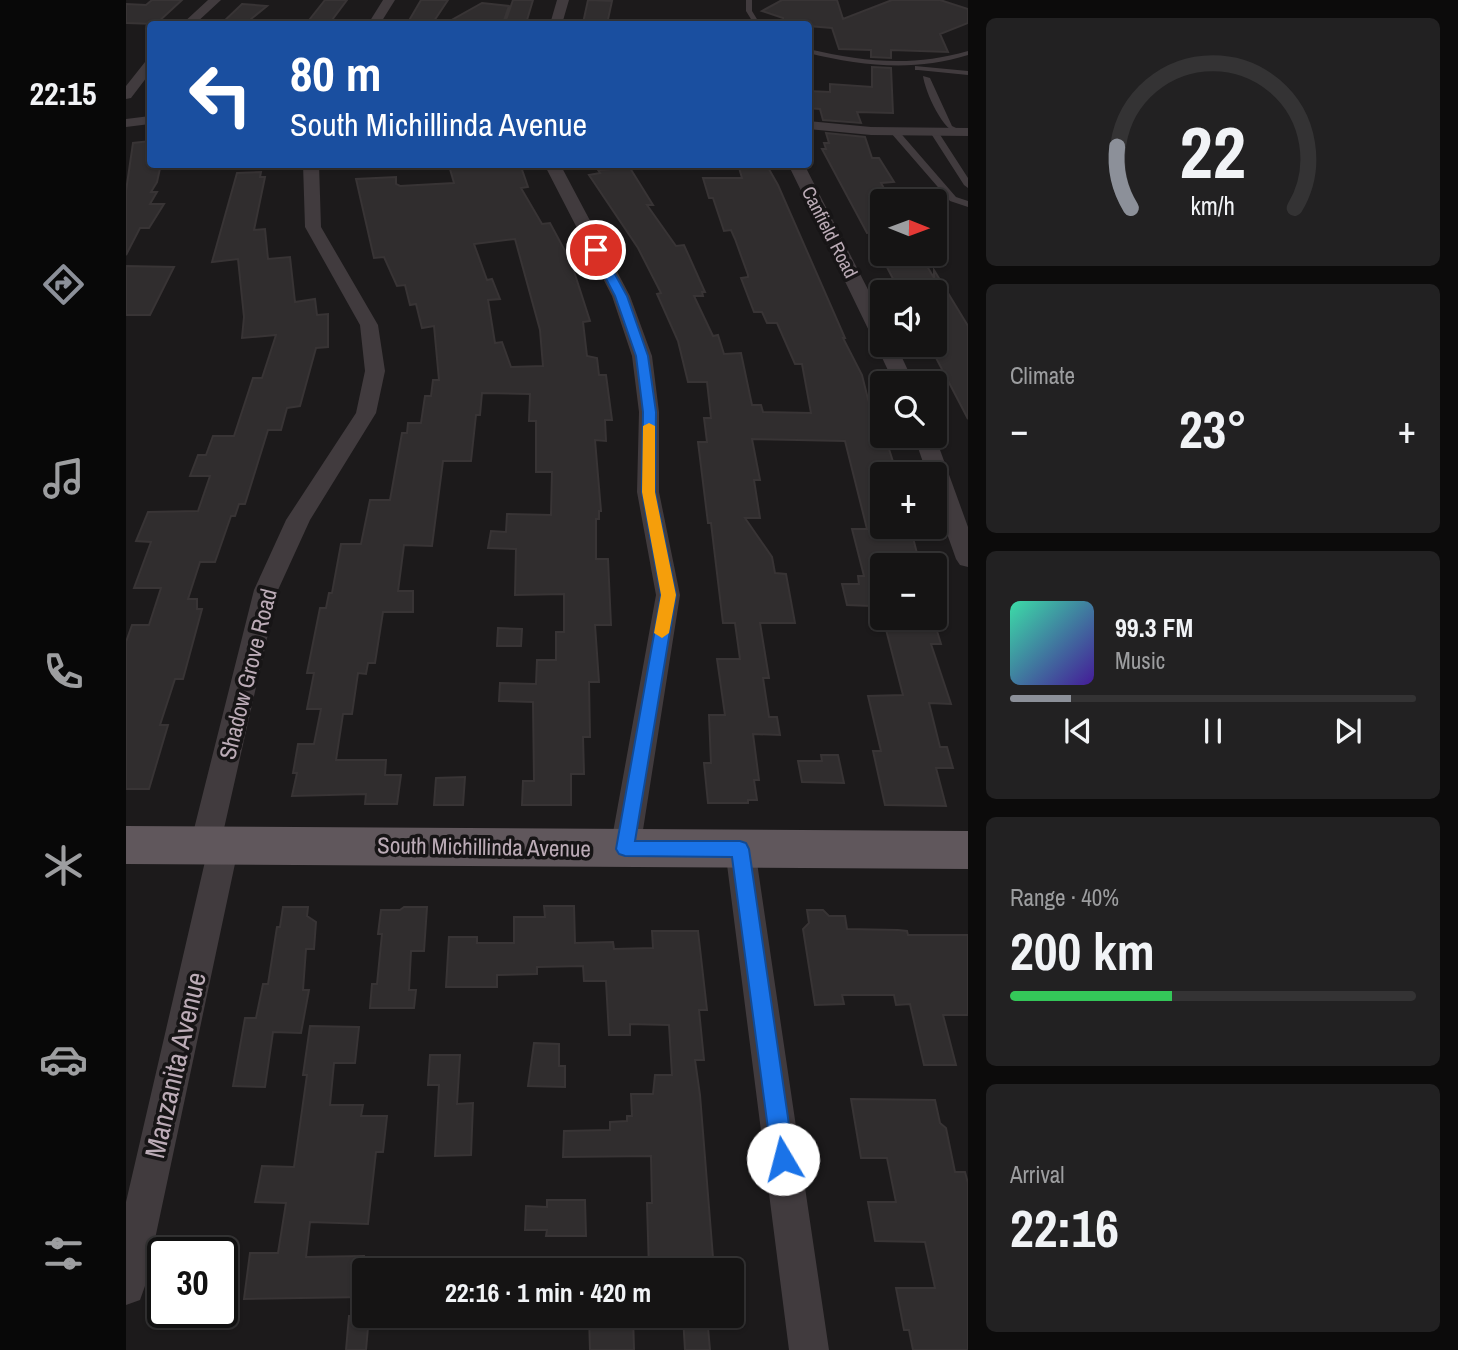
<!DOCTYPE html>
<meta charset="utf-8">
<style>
:root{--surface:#151414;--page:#222122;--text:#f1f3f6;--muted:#9d9ea0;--line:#343334;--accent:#8c9099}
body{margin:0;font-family:"Archivo Narrow",sans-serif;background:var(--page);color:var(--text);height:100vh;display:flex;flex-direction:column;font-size:26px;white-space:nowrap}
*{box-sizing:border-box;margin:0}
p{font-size:23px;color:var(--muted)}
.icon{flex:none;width:38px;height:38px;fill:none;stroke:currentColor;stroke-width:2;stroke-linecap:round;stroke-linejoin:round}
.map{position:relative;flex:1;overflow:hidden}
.sheet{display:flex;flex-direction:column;gap:18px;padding:18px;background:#0c0b0b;width:490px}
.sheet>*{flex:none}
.banner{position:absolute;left:21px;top:21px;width:665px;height:147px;border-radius:7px;box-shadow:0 2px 5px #0004,0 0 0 2px var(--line);background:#1a4fa0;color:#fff;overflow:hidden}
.needle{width:46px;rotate:91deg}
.fabs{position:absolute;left:744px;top:189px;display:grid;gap:14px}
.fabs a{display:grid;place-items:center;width:77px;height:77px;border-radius:7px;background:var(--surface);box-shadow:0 2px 5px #0004,0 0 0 2px var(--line);font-size:35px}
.speed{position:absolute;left:21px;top:1237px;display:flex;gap:14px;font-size:35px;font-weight:700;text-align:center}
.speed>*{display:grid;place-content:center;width:91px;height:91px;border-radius:50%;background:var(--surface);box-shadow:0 2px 5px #0004,0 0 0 2px var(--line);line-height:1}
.speed .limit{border:4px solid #111;border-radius:10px;background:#fff;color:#111}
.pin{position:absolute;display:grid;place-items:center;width:60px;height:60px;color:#fff;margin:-30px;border:4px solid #fff;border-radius:50%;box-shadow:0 2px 7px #0007}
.me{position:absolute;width:77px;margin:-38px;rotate:352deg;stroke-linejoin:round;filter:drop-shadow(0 0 5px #0008)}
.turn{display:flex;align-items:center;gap:24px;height:147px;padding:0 28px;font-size:32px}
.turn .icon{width:91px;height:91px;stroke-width:2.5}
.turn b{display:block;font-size:49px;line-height:60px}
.big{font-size:52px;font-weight:800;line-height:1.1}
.sheet .card{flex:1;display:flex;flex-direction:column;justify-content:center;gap:10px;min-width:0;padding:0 24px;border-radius:10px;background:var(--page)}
.sheet .dial{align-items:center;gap:0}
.dial svg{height:182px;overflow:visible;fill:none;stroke:var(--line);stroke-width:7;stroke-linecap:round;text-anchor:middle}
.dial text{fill:var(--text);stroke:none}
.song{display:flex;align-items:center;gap:21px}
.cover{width:84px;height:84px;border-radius:10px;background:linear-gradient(135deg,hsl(160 70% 55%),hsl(260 70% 35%))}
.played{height:7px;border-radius:4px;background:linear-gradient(90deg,var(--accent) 15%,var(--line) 15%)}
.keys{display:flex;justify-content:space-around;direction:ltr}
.heat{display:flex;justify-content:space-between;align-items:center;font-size:38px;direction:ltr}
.charge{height:10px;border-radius:5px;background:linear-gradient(90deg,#34c759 40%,var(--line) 0)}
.trip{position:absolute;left:226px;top:1258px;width:392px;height:70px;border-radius:7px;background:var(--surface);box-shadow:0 2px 5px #0004,0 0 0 2px var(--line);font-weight:800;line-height:70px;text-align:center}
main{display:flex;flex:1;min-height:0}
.menu{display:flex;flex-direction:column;width:126px;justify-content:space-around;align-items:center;background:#080808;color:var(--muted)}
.menu .icon{width:49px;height:49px}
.menu .selected{color:var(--accent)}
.menu b{font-size:32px;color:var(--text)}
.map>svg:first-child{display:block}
.building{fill:#302d2e;stroke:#383435;stroke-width:2;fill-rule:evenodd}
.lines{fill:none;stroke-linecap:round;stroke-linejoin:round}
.service{fill:#413b3e;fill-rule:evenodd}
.minor{fill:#413b3e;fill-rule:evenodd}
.primary{fill:#60575c;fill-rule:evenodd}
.route{fill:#1a73e8;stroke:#114b97;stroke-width:2}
.slow{fill:#f59e0b}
.labels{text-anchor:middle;stroke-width:7;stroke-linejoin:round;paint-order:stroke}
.far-street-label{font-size:19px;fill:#bcacb7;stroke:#171516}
.street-label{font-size:23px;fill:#bcacb7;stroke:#171516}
.near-street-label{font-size:28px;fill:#bcacb7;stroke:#171516}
</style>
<main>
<nav class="menu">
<b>22:15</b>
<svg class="icon selected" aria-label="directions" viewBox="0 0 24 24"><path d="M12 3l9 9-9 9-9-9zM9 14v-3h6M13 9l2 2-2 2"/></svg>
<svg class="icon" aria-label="music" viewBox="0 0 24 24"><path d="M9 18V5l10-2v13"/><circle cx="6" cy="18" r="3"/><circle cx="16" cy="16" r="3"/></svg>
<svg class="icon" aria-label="phone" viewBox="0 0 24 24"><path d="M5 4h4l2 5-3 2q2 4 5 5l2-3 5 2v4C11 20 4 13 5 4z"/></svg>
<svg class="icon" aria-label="climate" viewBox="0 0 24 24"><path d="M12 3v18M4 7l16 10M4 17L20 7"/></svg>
<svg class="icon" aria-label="car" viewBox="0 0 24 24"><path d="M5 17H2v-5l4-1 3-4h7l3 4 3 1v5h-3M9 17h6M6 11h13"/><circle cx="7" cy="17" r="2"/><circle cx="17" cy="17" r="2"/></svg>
<svg class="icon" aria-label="filters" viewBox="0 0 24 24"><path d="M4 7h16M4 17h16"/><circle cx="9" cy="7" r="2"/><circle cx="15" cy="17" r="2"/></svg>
</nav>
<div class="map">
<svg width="842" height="1350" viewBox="0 0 842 1350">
<rect width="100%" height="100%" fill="#1c1a1b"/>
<path class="building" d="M26 0H56L30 24 0 23V4L20 5Z
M199 0H221L203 24H180Z
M295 0H322L306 24H281Z
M387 0H407L401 20H380Z
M462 0 486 1 481 24 457 23Z
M656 0H711L717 19 766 0H814L842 9V23L814 34 822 52 765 50V58L745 57V50L713 49 706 28 658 24 657 18 636 11Z
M356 3 383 6 377 23 324 21Z
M116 4 141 6 119 24H95Z
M746 67 765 68 767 113 731 112 735 123 697 120 694 109 682 108V91L704 92V84L746 87Z
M700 133 739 137 746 158H753L768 182 755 183 764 199H756V232L741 233 696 149H700L698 143H703Z
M24 141V164H35L31 182 25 192H31L24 204H38L23 228H14L0 255V191L7 143Z
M357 164H394L402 187 395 188 416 224 424 223 445 262 464 321 457 322 461 356 471 358 473 375H480L486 420H479L480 441 469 440 475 511H473V519H470V559H482L485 625H469L473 682H463L464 737H457L458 774H445V805H396L397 781H408L407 702 373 701 374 683 410 684 411 660H430V632H438V594L389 595 390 549 362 548 365 531 380 532 381 514 425 515 426 472H410V421H403L404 394 356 393 354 415H350L345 461H317L306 546 278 545 272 591H287V612H257L249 663H242L240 674 232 673 226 714H217L210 760H260L259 775H275L271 804H239L240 794 166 796 171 773H167L172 744H188L195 709H181L188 673H181L194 608H200L203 593H206L215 544H235L244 500H264L276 433H281L282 423H295L299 396H305L307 380H313L308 326 296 328 290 304 284 305 279 285 271 286 258 257 248 258 230 179 270 177V184L274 186 328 183 324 169 326 167ZM389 239 414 330 417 366 385 367 376 342 369 343 362 300 374 299 366 279 361 280 348 244Z
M612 164H640L652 185 719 338H717L736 375 744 407H750L756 436 760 446H762L770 471H766V474H756V529L785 530 794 565H756V621L749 622 745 606 721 605 716 584H733L732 576H738L726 529H741L719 441 626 439 634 480H628L634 518H619L646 557 649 573 660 574 669 623H634L643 678H637L643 717H651L654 735 627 734 633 780H628L631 800H622V803H582L578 763H585L583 715H599L591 659H614L609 623H597L585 523H582L572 442H581L578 418H585L581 382H562L552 341 531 294 535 293 512 248 463 175 474 173 472 170 504 168 527 205H521L550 246 558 245 579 292H576L577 296H568L587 336 592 335 598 354 615 353 626 405H635L637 412 685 413 676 364H669L651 323H641L636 312H628L615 278 622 277V275L609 239 605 230 598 231 587 198H583L577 178H616Z
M135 172 134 177H139L128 230 139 229 142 259 164 257 169 302 189 299 191 315 202 314V347L190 348 174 406 161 408 155 430H142L119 504H113L109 516H105L89 562H74L62 599H71V609H76L57 679H49L34 725H42L23 789H0V642L6 625H23L35 588H8L25 542 10 541 22 512 72 511 84 476H64L72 455H80L87 436H108L127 378H136L150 335 116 338 118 317 112 259 86 262 111 173Z
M754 254H794L808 278V270L842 326V419L808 354V292H774Z
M0 266 48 267 24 315H0Z
M757 618H807L815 644H805L825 704 803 703 814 747H821L827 768H810L820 806 759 805 747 751H755L742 696 777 695Z
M372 628 396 629 395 646H371Z
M695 755H712L718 783 676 782 672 761H696Z
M339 777 337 805H308L310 778Z
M418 906H448L449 943 487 942 488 949 527 948 526 931H572L581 1010H573L578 1060H569L574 1095 588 1270H523L521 1203H526L525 1156 437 1157 438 1131 484 1130V1122L501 1121V1116H506L505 1094H527L529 1075H546L543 1025 504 1024V1035H483L480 981H458L457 966 411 967V974L371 975V987H320L323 937H351V943H388V917H419Z
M157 907H182L181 916 190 922 188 949H180L177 990H183L175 1033 147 1032 139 1087 107 1086 119 1018H130L137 984H142L151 927H154Z
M278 907H301L298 951H285L283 990H290L288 1008H244L246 984H251L256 934H252L255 910H274Z
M681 910H697L703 916H719L721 929 772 930 781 931 782 935H842V1015H817L830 1065H798L784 1004 770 1005 768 995H716L718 1004 689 1005 677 929 683 923Z
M184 1026 233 1027 229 1063H208L204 1105H237L235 1116H261L257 1152H250L242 1224 184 1222 180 1257 238 1256V1297L118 1299 124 1253H152L160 1203 129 1202 136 1166 168 1167 181 1075H177Z
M408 1043 433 1044V1066H439V1087L402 1086Z
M304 1055H334L331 1104 347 1103 345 1155 309 1156 313 1085H302Z
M725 1099 809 1100 814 1123 820 1128 829 1172H839L842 1183V1350H787L783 1330H778L770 1288H809L799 1242 749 1241 742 1202H770L761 1158H735Z
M421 1200H459L460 1236H420L421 1230H399L400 1206 421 1207Z
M223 1316H243L240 1350H220Z
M463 1316H507L508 1350H464Z
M557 1316H581L584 1350H559Z"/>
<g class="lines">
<path class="service" d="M620 0H626V11L634 24H628L620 11Z
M682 49C739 62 786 67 842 51V55C788 72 736 66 682 53Z
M789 66 842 71V75L792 70H789Z
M797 76 804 78 826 126 834 130V134C817 133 799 91 797 76Z
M765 129H771L830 197 842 201V207L824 201 765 133Z
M805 130H811L842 178V188L838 185 804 132Z"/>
<path class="minor" d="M82 0H95L69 24H56Z
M257 0H269L254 24H242Z
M431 0H443L436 24H424Z
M24 61V73L5 98 0 99V86L19 62Z
M24 116V124L0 127V119Z
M682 121 745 127 842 128V136L745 135 682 129Z
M177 164H193L195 227 252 325 259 371 250 413 184 520 152 590 97 833 109 836 113 845 19 1286 14 1300 0 1305V1202L80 857 68 854 64 845 128 590 160 520 230 413 239 371 234 325 179 227Z
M418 164H434L504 296 526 356 533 412V492L554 595 514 849 510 858 499 862 488 858 484 849 530 595 511 492 513 412 506 356 486 296Z
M662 164H678L756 317V345H770L788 383H768L750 345 752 342 746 337Z
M788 436H809L842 527V567L834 565 830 559 808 497V474H801Z
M614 836 625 840 629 849 703 1350H663L599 849 603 840Z"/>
<path class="primary" d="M0 826 842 831V869L0 864Z"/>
</g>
<path class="route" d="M466 247H474L501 296 522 356 530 412 529 492 550 595 509 841H614L620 843 623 849 668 1159 665 1167 657 1170 649 1167 646 1159 606 857 499 856 493 854 490 849 535 595 516 492 517 412 510 356 489 296 465 250Z"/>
<path class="slow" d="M523 423 529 426V492L550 595 543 633 536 638 528 633 535 595 516 492 517 426Z"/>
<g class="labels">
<g class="far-street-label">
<text transform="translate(704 232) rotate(63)" y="7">Canfield Road</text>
</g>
<g class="street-label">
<text transform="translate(122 674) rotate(-76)" y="8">Shadow Grove Road</text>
<text transform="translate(358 847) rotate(1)" y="8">South Michillinda Avenue</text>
</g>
<g class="near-street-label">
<text transform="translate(49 1065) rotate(-77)" y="10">Manzanita Avenue</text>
</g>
</g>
</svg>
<div class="fabs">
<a><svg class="needle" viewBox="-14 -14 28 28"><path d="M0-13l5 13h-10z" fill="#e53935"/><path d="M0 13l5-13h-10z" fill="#9d9ea0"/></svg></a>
<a><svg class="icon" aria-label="sound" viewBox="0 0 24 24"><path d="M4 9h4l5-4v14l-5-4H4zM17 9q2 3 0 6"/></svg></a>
<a><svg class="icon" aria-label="search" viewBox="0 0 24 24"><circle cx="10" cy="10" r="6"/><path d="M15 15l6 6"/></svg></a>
<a>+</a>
<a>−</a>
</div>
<div class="speed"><div class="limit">30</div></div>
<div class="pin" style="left:470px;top:250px;background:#d93025"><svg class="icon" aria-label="arrive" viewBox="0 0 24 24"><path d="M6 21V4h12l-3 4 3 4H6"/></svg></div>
<svg class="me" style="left:657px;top:1159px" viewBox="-20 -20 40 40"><circle r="19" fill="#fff"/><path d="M0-13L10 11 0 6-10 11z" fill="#1a73e8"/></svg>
<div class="trip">22:16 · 1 min · 420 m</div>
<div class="banner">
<div class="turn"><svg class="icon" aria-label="left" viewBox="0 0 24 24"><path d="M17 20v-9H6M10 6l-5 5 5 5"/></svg><div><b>80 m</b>South Michillinda Avenue</div></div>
</div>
</div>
<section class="sheet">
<div class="card dial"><svg viewBox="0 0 100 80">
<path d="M14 69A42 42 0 1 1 86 69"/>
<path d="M14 69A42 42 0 0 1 8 42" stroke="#8c9099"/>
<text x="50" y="56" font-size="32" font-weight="700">22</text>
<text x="50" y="72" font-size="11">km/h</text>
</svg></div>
<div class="card"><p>Climate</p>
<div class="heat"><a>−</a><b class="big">23°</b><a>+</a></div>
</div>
<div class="card">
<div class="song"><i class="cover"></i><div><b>99.3 FM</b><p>Music</p></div></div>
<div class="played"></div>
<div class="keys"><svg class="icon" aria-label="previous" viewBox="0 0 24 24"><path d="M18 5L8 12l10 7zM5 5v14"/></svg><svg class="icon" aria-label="pause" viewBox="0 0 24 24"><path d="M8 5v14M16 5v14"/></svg><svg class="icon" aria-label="next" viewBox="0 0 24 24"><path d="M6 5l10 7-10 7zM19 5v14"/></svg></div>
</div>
<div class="card"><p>Range · 40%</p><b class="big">200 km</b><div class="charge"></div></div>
<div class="card"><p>Arrival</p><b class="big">22:16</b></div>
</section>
</main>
